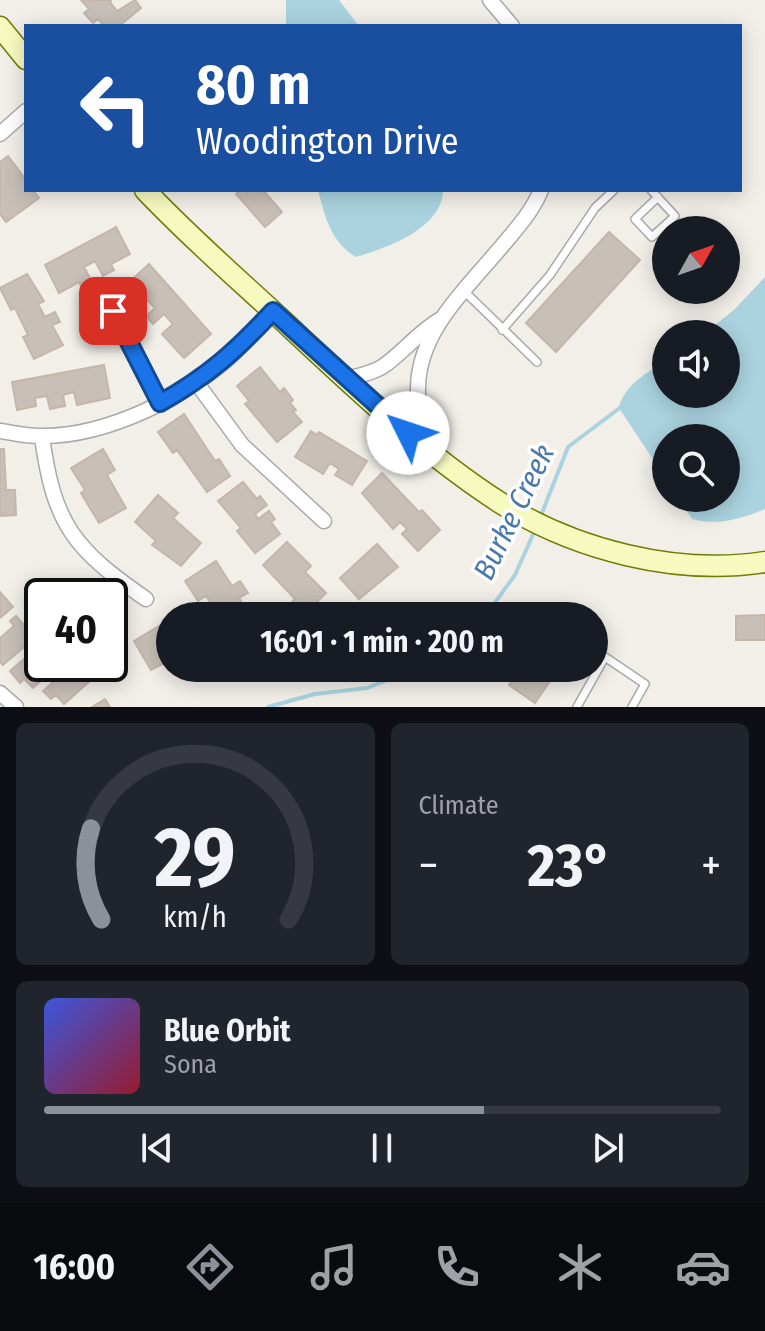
<!DOCTYPE html>
<meta charset="utf-8">
<style>
:root{--surface:#171b24;--page:#20242c;--text:#f1f3f6;--muted:#9ea1a6;--line:#363941;--accent:#8c9099}
body{margin:0;font-family:"Fira Sans Condensed",sans-serif;background:var(--page);color:var(--text);height:100vh;display:flex;flex-direction:column;font-size:30px;white-space:nowrap}
*{box-sizing:border-box;margin:0}
p{font-size:26px;color:var(--muted)}
.icon{flex:none;width:44px;height:44px;fill:none;stroke:currentColor;stroke-width:2;stroke-linecap:round;stroke-linejoin:round}
.map{position:relative;height:707px;overflow:hidden}
.panel{display:flex;flex-direction:column;gap:16px;padding:16px;background:#0d0f14;flex:1}
.panel>*{flex:none}
.hud{position:absolute;left:24px;top:24px;width:718px;height:168px;border-radius:0px;box-shadow:0 4px 20px #0003;background:#1a4fa0;color:#fff;overflow:hidden}
.needle{width:52px;rotate:50deg}
.controls{position:absolute;left:652px;top:216px;display:grid;gap:16px}
.controls a{display:grid;place-items:center;width:88px;height:88px;border-radius:50%;background:var(--surface);box-shadow:0 4px 20px #0003;font-size:40px}
.speed{position:absolute;left:24px;top:578px;display:flex;gap:16px;font-size:40px;font-weight:700;text-align:center}
.speed>*{display:grid;place-content:center;width:104px;height:104px;border-radius:50%;background:var(--surface);box-shadow:0 4px 20px #0003;line-height:1}
.speed .limit{border:4px solid #111;border-radius:12px;background:#fff;color:#111}
.pin{position:absolute;display:grid;place-items:center;width:68px;height:68px;color:#fff;margin:-34px;border-radius:16px;box-shadow:0 4px 12px #0006}
.me{position:absolute;width:88px;margin:-44px;rotate:311deg;stroke-linejoin:round;filter:drop-shadow(0 0 6px #0008)}
.turn{display:flex;align-items:center;gap:28px;height:168px;padding:0 40px;font-size:36px}
.turn .icon{width:104px;height:104px;stroke-width:2.5}
.turn b{display:block;font-size:56px;line-height:68px}
.big{font-size:60px;font-weight:700;line-height:1.1}
.panel .tile{flex:1;display:flex;flex-direction:column;justify-content:center;gap:12px;min-width:0;padding:0 28px;border-radius:12px;background:var(--page)}
.panel .dial{align-items:center;gap:0}
.dial svg{height:208px;overflow:visible;fill:none;stroke:var(--line);stroke-width:7;stroke-linecap:round;text-anchor:middle}
.dial text{fill:var(--text);stroke:none}
.song{display:flex;align-items:center;gap:24px}
.cover{width:96px;height:96px;border-radius:12px;background:linear-gradient(135deg,hsl(230 70% 55%),hsl(350 70% 35%))}
.played{height:8px;border-radius:4px;background:linear-gradient(90deg,var(--accent) 65%,var(--line) 65%)}
.keys{display:flex;justify-content:space-around;direction:ltr}
.heat{display:flex;justify-content:space-between;align-items:center;font-size:44px;direction:ltr}
.panel .tiles{flex:1;display:grid;gap:16px;grid-template-columns:1fr 1fr}
.tile:last-child{grid-column:span 2}
.trip{position:absolute;left:156px;top:602px;width:452px;height:80px;border-radius:40px;background:var(--surface);box-shadow:0 4px 20px #0003;font-weight:700;line-height:80px;text-align:center}
.dock{display:flex;height:128px;justify-content:space-around;align-items:center;background:#090b0e;color:var(--muted)}
.dock .icon{width:56px;height:56px}
.dock .current{color:var(--accent)}
.dock b{font-size:36px;color:var(--text)}
.map>svg:first-child{display:block}
.water{fill:#aad3df}
.lines{fill:none;stroke-linecap:round;stroke-linejoin:round}
.stream{stroke:#aad3df;stroke-width:4}
.building{fill:#c7bfb8;stroke:#c4b6ab;stroke-width:2}
.lane-casing{stroke:#a9a9a9;stroke-width:10}
.street-casing{stroke:#a9a9a9;stroke-width:17}
.secondary-casing{stroke:#707d05;stroke-width:23}
.lane{stroke:#fff;stroke-width:7}
.street{stroke:#fff;stroke-width:14}
.secondary{stroke:#f7fabf;stroke-width:20}
.route-casing{stroke:#114b97;stroke-width:20}
.route{stroke:#1a73e8;stroke-width:14}
.labels{text-anchor:middle;stroke-width:7;stroke-linejoin:round;paint-order:stroke}
.water-label{font-size:30px;font-style:italic;fill:#4a7aab;stroke:#fff}
</style>
<div class="map">
<svg width="765" height="707" viewBox="0 0 765 707">
<rect width="100%" height="100%" fill="#f2efe9"/>
<path class="water" d="M286 0H339L359 26H286Z
M318 190H443C443 228 387 248 356 257 331 242 325 217 318 190Z
M765 277V509C739 519 719 526 692 519L678 498H726V438H666V479L619 408C623 385 648 373 666 360V394H726V334H704L735 309Z"/>
<g class="lines">
<path class="stream" d="M540 518 568 447 621 407
M485 616 515 575 535 530
M268 707 315 694 367 688 418 668"/>
</g>
<path class="building" d="M81 0H111L110 2 117 11 135 0 141 8 119 26H104L98 19 93 23 84 13 89 9Z
M8 156 26 180V190H33L39 198 6 222 0 214V162Z
M241 190H263L282 212 265 227 236 194Z
M116 227 130 254 111 264 114 270 103 276 95 261 84 267 91 280 81 286 79 282 59 293 45 265Z
M609 232 640 260 556 352 526 323Z
M149 264 211 334 184 358 162 334 173 324 164 314 153 324 146 316 155 308 147 300 143 303 127 284Z
M27 274 44 301 38 304 45 317 55 312 60 322 52 325 63 345 34 359 23 337 28 335 15 308 11 310 0 288Z
M104 365 110 398 77 405 74 392 63 395 65 406 50 409 47 396 35 398 36 406 17 410 12 382Z
M260 367 280 392 284 388 293 400 290 403 296 410 293 412 302 422 277 442 245 404 249 401 237 386Z
M184 414 215 461 219 459 230 476 207 492 177 450 173 453 158 432Z
M311 431 317 435 319 432 367 461 352 485 335 475 339 469 330 463 323 474 295 457Z
M0 449H4L6 490H15L16 515 0 516Z
M103 449 115 470 107 475 126 508 99 523 81 493 85 490 71 468Z
M382 473 419 512 422 510 440 530 418 551 402 534 407 529 400 522 393 529 362 493Z
M243 482 257 499 260 496 267 505 255 514 258 519 269 511 275 519 271 522 280 534 255 553 237 531 241 528 218 501Z
M158 495 178 513 173 518 201 543 181 566 152 545 156 541 135 522Z
M287 542 311 566 305 572 326 593 304 615 292 602 295 599 263 565Z
M377 544 398 567 359 599 340 578Z
M216 561 232 586 240 581 248 593 239 598 250 616H215L218 614 206 596 198 601 185 581Z
M0 592 13 607 0 618Z
M765 615V640H736V616Z
M16 616 35 638 3 665 0 662V638L14 626 10 621Z
M164 623 170 634V660L151 670 134 641Z
M42 650V664H60L33 688 24 679 20 683 10 671 24 659 27 663Z
M73 664 91 680 64 704 56 695 51 699 43 691Z
M559 668 535 703 509 685 517 671 514 668Z
M105 699 110 707H92Z"/>
<g class="lines">
<g class="lane-casing">
<path id="lane" d="M651 190 675 216 652 237 635 219 658 197
M464 291 537 362
M502 330 550 275 595 208 614 190
M577 707 605 657 645 684 632 707"/>
</g>
<g class="street-casing">
<path id="street" d="M490 0 512 26
M0 134 26 111
M113 311 160 403
M346 379C358 376 370 374 382 367 403 353 418 332 441 319
M196 382 242 445 324 521
M0 431C14 433 29 437 43 436 108 436 188 396 235 352 248 339 260 325 273 311
M42 437C54 525 74 549 146 599
M428 449C423 428 417 408 418 387 419 330 468 287 502 246 517 228 532 212 541 190
M0 693 16 707"/>
</g>
<g class="secondary-casing">
<path id="secondary" d="M0 27 26 59
M145 190C192 240 245 285 295 332 359 392 425 454 499 502 575 550 676 576 765 562"/>
</g>
<use href="#lane" class="lane"/>
<use href="#street" class="street"/>
<use href="#secondary" class="secondary"/>
</g>
<g class="lines">
<g class="route-casing">
<path id="route" d="M113 311 160 403C208 376 236 351 273 311L408 433"/>
</g>
<use href="#route" class="route"/>
</g>
<g class="labels">
<g class="water-label">
<text transform="translate(514 512) rotate(-64)" y="10">Burke Creek</text>
</g>
</g>
</svg>
<div class="controls">
<a><svg class="needle" viewBox="-14 -14 28 28"><path d="M0-13l5 13h-10z" fill="#e53935"/><path d="M0 13l5-13h-10z" fill="#9ea1a6"/></svg></a>
<a><svg class="icon" aria-label="sound" viewBox="0 0 24 24"><path d="M4 9h4l5-4v14l-5-4H4zM17 9q2 3 0 6"/></svg></a>
<a><svg class="icon" aria-label="search" viewBox="0 0 24 24"><circle cx="10" cy="10" r="6"/><path d="M15 15l6 6"/></svg></a>
</div>
<div class="speed"><div class="limit">40</div></div>
<div class="pin" style="left:113px;top:311px;background:#d93025"><svg class="icon" aria-label="arrive" viewBox="0 0 24 24"><path d="M6 21V4h12l-3 4 3 4H6"/></svg></div>
<svg class="me" style="left:408px;top:433px" viewBox="-20 -20 40 40"><circle r="19" fill="#fff"/><path d="M0-13L10 11 0 6-10 11z" fill="#1a73e8"/></svg>
<div class="trip">16:01 · 1 min · 200 m</div>
<div class="hud">
<div class="turn"><svg class="icon" aria-label="left" viewBox="0 0 24 24"><path d="M17 20v-9H6M10 6l-5 5 5 5"/></svg><div><b>80 m</b>Woodington Drive</div></div>
</div>
</div>
<section class="panel">
<div class="tiles">
<div class="tile dial"><svg viewBox="0 0 100 80">
<path d="M14 69A42 42 0 1 1 86 69"/>
<path d="M14 69A42 42 0 0 1 10 34" stroke="#8c9099"/>
<text x="50" y="56" font-size="32" font-weight="700">29</text>
<text x="50" y="72" font-size="11">km/h</text>
</svg></div>
<div class="tile"><p>Climate</p>
<div class="heat"><a>−</a><b class="big">23°</b><a>+</a></div>
</div>
<div class="tile">
<div class="song"><i class="cover"></i><div><b>Blue Orbit</b><p>Sona</p></div></div>
<div class="played"></div>
<div class="keys"><svg class="icon" aria-label="previous" viewBox="0 0 24 24"><path d="M18 5L8 12l10 7zM5 5v14"/></svg><svg class="icon" aria-label="pause" viewBox="0 0 24 24"><path d="M8 5v14M16 5v14"/></svg><svg class="icon" aria-label="next" viewBox="0 0 24 24"><path d="M6 5l10 7-10 7zM19 5v14"/></svg></div>
</div>
</div>
</section>
<nav class="dock">
<b>16:00</b>
<svg class="icon current" aria-label="directions" viewBox="0 0 24 24"><path d="M12 3l9 9-9 9-9-9zM9 14v-3h6M13 9l2 2-2 2"/></svg>
<svg class="icon" aria-label="music" viewBox="0 0 24 24"><path d="M9 18V5l10-2v13"/><circle cx="6" cy="18" r="3"/><circle cx="16" cy="16" r="3"/></svg>
<svg class="icon" aria-label="phone" viewBox="0 0 24 24"><path d="M5 4h4l2 5-3 2q2 4 5 5l2-3 5 2v4C11 20 4 13 5 4z"/></svg>
<svg class="icon" aria-label="climate" viewBox="0 0 24 24"><path d="M12 3v18M4 7l16 10M4 17L20 7"/></svg>
<svg class="icon" aria-label="car" viewBox="0 0 24 24"><path d="M5 17H2v-5l4-1 3-4h7l3 4 3 1v5h-3M9 17h6M6 11h13"/><circle cx="7" cy="17" r="2"/><circle cx="17" cy="17" r="2"/></svg>
</nav>
